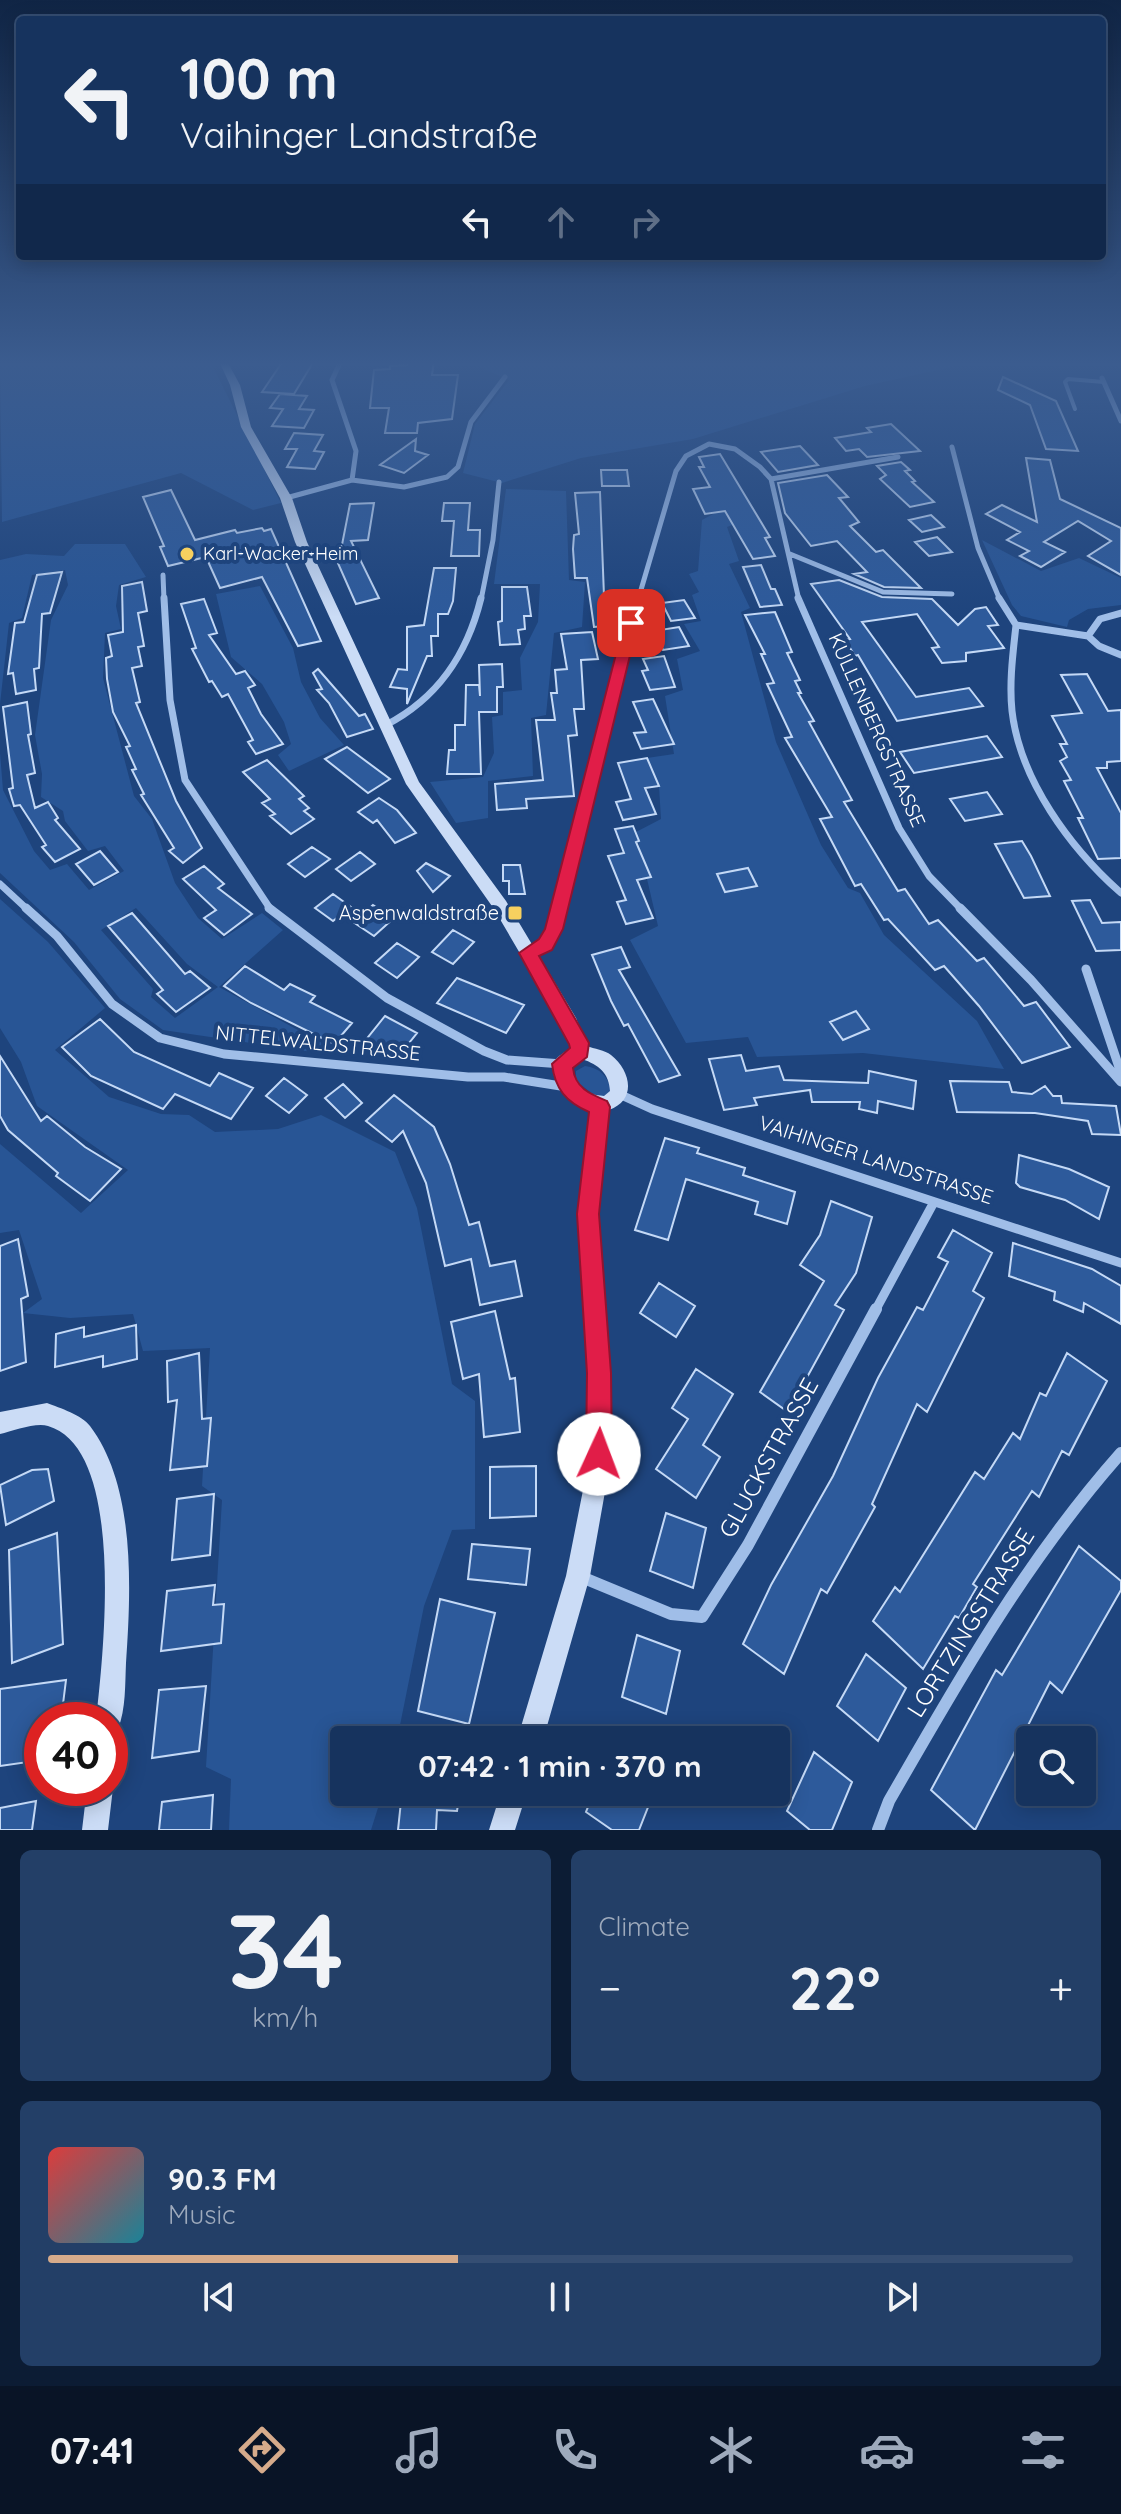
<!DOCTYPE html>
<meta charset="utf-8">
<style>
:root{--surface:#16335e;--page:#233f67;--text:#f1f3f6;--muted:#9eaabc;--line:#354e73;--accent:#d6ab8b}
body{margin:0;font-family:Quicksand,sans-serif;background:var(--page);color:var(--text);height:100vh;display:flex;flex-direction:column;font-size:30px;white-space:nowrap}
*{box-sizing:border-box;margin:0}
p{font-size:26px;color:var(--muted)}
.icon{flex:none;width:44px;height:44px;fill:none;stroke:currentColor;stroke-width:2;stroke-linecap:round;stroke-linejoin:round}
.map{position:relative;height:1830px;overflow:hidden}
.details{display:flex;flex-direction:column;gap:20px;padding:20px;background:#0c1c34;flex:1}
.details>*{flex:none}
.guide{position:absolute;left:16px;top:16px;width:1090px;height:244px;border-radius:8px;box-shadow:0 4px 20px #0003,0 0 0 2px var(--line);background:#16335e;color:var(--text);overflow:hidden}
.fabs{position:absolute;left:1016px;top:1726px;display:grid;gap:16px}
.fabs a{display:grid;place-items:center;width:80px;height:80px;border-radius:8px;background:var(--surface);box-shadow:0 4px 20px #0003,0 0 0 2px var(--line);font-size:40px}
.speed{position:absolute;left:24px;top:1702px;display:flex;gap:16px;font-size:40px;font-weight:700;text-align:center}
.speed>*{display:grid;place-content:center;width:104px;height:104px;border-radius:50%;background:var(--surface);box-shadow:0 4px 20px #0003,0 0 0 2px var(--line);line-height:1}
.speed .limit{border:12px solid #d22;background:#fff;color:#111}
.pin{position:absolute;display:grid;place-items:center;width:68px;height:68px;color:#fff;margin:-34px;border-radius:16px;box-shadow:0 4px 12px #0006}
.me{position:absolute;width:88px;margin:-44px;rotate:2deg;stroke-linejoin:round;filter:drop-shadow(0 0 6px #0008)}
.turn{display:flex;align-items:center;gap:28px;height:168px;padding:0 32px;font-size:36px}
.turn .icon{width:104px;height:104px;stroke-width:2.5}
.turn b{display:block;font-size:56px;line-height:68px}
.lanes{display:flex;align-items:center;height:76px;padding:0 32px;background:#0003;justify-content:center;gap:40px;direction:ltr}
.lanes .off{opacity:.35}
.big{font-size:60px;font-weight:700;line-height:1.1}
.details .card{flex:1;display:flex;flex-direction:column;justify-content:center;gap:12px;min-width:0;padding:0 28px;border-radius:12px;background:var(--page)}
.details .dial{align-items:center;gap:0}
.dial b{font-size:104px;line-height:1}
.song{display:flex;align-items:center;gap:24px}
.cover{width:96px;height:96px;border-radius:12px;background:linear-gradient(135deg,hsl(0 70% 55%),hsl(190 70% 35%))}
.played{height:8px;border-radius:4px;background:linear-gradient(90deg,var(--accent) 40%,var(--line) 40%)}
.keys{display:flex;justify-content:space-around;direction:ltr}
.heat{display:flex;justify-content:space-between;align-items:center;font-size:44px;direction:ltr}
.details .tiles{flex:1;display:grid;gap:20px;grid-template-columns:1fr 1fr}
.card:last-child{grid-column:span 2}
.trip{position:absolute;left:330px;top:1726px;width:460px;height:80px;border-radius:8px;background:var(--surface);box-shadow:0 4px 20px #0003,0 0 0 2px var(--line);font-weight:700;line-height:80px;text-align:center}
.tab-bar{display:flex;height:128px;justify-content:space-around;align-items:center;background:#091426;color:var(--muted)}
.tab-bar .icon{width:56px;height:56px}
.tab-bar .current{color:var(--accent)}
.tab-bar b{font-size:36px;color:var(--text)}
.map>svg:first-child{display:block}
.green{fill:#285595;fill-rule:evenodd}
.building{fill:#2d5a9b;stroke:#c4d9f6;stroke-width:2}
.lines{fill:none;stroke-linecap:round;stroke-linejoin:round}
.lane{stroke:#a0bee8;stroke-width:4}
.street-far3{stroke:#a0bee8;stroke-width:5}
.street-far2{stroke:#a0bee8;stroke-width:7}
.street-far1{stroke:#a0bee8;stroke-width:9}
.street{stroke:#a0bee8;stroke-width:12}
.secondary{fill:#cbdcf6;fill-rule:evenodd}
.route{fill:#e11d48;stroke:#92132f;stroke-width:2}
.poi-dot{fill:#f7d05f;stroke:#1e447d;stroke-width:3}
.labels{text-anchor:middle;stroke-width:8;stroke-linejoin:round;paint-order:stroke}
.far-poi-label{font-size:18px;fill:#fff;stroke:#1e447d;text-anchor:start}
.street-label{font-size:20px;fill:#fff;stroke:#1e447d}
.poi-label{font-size:20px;fill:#fff;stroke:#1e447d;text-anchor:end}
.near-street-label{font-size:24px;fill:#fff;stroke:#1e447d}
</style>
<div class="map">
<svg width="1121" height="1830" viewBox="0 0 1121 1830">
<rect width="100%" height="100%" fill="#1e447d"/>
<path class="green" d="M0 361H210L281 503 253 510 181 473 2 522Z
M466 361H979L865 386 693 439 581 458 502 483 463 473 475 424 509 380Z
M506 489 566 491 569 580 585 582 582 627 554 633 546 715 531 718 533 776 488 781V818L456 823 430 782 483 777 494 753 492 717 503 715V692L522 690 520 658 538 622 540 584H494Z
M729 498 737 523 727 527 739 561 729 564 750 608 741 612 776 742 821 845 848 888 860 893 884 935 977 1021 1004 1069 863 1053 757 1057 748 1037 686 1043 630 940 658 926 636 832 661 819 659 786 647 758 674 754 665 696 683 690 677 659 700 651 684 624 701 621 692 595 699 592 689 574 698 571 702 520 715 513 714 504Z
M982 540 1041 571 1079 558 1121 578V605L1088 609 1069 620 1067 627 1021 616 1012 605Z
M75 544H125L146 577 119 585 116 606 121 629 105 633 103 678 134 796 152 819 175 883 198 918 222 939 262 913 283 930 219 987 331 1048 326 1054 163 1030 120 999 74 942 0 873V753L3 790 34 851 50 870 67 864 89 890 124 871 105 846 88 851 65 821 63 811 41 797 42 774 35 735 51 620 68 585 65 570 32 575 22 618 9 623 0 704V560L26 554 64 556ZM136 908 187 964 218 987 175 1018 151 997 153 989 101 930Z
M260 586 293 648 301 682 320 718 344 745 289 771 278 755 291 744 284 722 262 684 231 657 216 594Z
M0 899 48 942 105 1008 55 1050 109 1097 161 1114 189 1115 215 1132 278 1129 321 1115 395 1152 417 1208 452 1384 475 1401V1529L452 1530 424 1606 397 1740H344V1792H383L371 1830H229L231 1779 206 1767 222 1500 202 1486 210 1348 143 1351 133 1314 70 1318 23 1313 42 1299 19 1230 0 1233V1144L81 1213 128 1170 37 1106 21 1062 0 1028Z
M585 1066C600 1068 608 1076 611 1091L606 1098 594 1095 576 1081V1071Z"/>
<path class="building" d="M283 361H314L294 394 262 392Z
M434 361 432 375H458L452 419 418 423 417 433H385L389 408H370L374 370 390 369V366L407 365V362Z
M1003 377 1056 401 1078 451 1046 449 1030 405 998 390Z
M280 394 307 396 299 409 314 410 304 428 272 426 283 409 270 408Z
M891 424 920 451 867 457 859 449 846 451 835 438 871 432 867 428Z
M294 433 323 435 314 451 324 452 315 469 287 467 297 449H285Z
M416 439 415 451 428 455 404 473 380 465Z
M800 446 818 465 778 472 761 452Z
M720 454 770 537 765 538 775 556 753 559 725 511 705 514 693 489 710 487 699 467H704L699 457Z
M1026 458 1050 460 1060 499 1121 528V575L1088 556 1111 541 1078 521 1044 542 1065 552 1041 567 1020 556 1029 551 1007 540 1020 532 986 514 1002 505 1037 522Z
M901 462 910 470 905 471 915 481 912 482 934 502 910 507 880 479 886 475 877 466Z
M601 470H627L629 486H602Z
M827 475 848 497 839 498 859 522 850 526 876 552 883 550 921 588 884 587 854 574 867 572 837 541 811 546 785 513 778 483Z
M171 490 195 540 235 530 237 533 262 528 264 531 271 529 321 641 298 646 262 577 220 588 206 557 168 566 160 547 164 546 143 497Z
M600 492 604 596 612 595 617 625 594 627 587 578H575L573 549 574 535 579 534 575 493Z
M374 503 368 540 351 541 379 598 356 604 333 552 341 550 350 504Z
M444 503H470L468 530H480L479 556H451L454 521H442Z
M931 515 944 527 922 532 909 520Z
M937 537 952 552 929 556 915 542Z
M761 565 771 589H775L782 605 760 607 743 567Z
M434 568H456L453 601 448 614H438V636H431L432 656H427L407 704V689L390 687 398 669 407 670V627L424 625Z
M62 572 50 613 42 614 39 668 34 669 36 690 16 694 13 673 8 674 15 623 24 622 37 575Z
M839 580 882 597 932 599 958 625 975 609 986 607 998 625 988 626 1004 648 966 653V661L942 663 932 648 939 647 917 614 862 622 916 697 969 688 983 706 897 721 858 655 855 656 845 640 850 639 811 584Z
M142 582 147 611 138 613 144 646 138 647 142 666 132 668 140 702 136 703 176 801 202 848 183 863 169 851 174 848 141 795 144 794 132 770 136 769 126 747 130 746 113 712 107 679 106 658 112 656 108 635 123 632 122 586Z
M502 587H527L531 616H524L525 629 518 630 520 644 500 645 498 622 502 621Z
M204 599 217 633 209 635 236 674 245 671 255 685 248 688 261 714 283 744 256 754 248 742 253 740 228 694 222 697 212 681 209 682 192 649 196 648 181 604Z
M684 600 695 618 671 621 662 603Z
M775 612 792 652 787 653 800 680 795 681 801 693H798L814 721 809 722 852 800 844 802 898 891 905 889 929 924 938 920 977 961 984 958 1024 1006 1036 1002 1070 1047 1022 1063 979 1006 944 966 935 970 888 919 884 920 861 884 855 886 820 819 832 817 785 738 792 737 767 684 774 683 761 654H765L745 615Z
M679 627 689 646 663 650 654 631Z
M592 632 598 659 581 660 584 709H574L577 735 568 736 574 796 526 799 527 808 497 810 495 784 543 780 536 720H555L551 693H557L555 670 567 669 561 634Z
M664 656 675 687 650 690 642 671 648 670 643 659Z
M502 664 503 687H497V712H479L481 774H447L449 750H455V725H465L466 685H479L480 696 479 665Z
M318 669 359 716 365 714 373 729 347 737 329 703 317 690 322 689 313 673Z
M1087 674 1108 711 1121 710V761L1107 762V768H1097L1121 813V858L1098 859 1078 818H1083L1064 781 1071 780 1060 761 1067 757 1060 744H1067L1052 716 1082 713 1061 675Z
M653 699 674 744 641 749 634 733 646 732 633 702Z
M27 702 31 734 28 735 35 773 27 775 35 808 48 802 58 818 55 820 80 849 55 862 42 847 46 845 20 805 14 806 9 789 13 788 3 707Z
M987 736 1002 757 914 773 900 752Z
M347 747 390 779 368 793 325 759Z
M647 758 659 786 645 788 656 814 623 820 616 802 631 799 618 763Z
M267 760 304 796 299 799 309 808 304 811 314 819 291 834 270 816 275 814 262 803 270 799 243 772Z
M987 792 1002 814 965 821 950 799Z
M379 798 397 810 416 833 395 843 377 820 373 823 358 812Z
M633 826 639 841 636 842 651 877 637 880 653 918 626 924 617 902 626 900 608 856 624 853 615 829Z
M1022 841 1031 856 1050 896 1024 898 995 844Z
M312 847 330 859 305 877 288 864Z
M100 851 118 872 94 885 76 864Z
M360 852 375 864 351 881 336 869Z
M426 863 450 876 433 892 417 871Z
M503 865H520L525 894H509V881H503Z
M204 866 224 884 218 888 252 914 224 935 204 918 216 910 183 879Z
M748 868 757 886 725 892 717 874Z
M333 894 351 907 333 921 315 908Z
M1090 900 1102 923 1121 922V950L1096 951 1072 901Z
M373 905 394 918 374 936 353 922Z
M132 913 185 974 190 971 210 988 176 1012 157 994 163 990 108 926Z
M453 930 474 942 453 964 432 952Z
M397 943 419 957 397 978 375 963Z
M621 947 630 967 619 970 680 1075 659 1082 628 1024 624 1026 611 1001 592 955Z
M245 966 284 990 290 984 315 996 310 1002 352 1023 334 1044 251 1003 224 986Z
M457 978 524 1005 506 1033 437 1003Z
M856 1011 869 1029 843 1040 830 1022Z
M385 1016 417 1033 397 1058 365 1041Z
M100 1019 134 1052 210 1086 219 1073 253 1088 231 1119 175 1094 163 1109 91 1076 62 1047Z
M741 1055 746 1071 779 1066 784 1080 868 1083 869 1071 916 1081 913 1109 878 1101 877 1113 859 1109 860 1102H812L810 1090 754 1098 757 1105 724 1110 709 1059Z
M0 1056 41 1121 47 1116 85 1147 121 1169 90 1201 56 1176 58 1173 8 1130 0 1116Z
M284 1078 307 1095 289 1113 266 1096Z
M950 1081 1009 1082 1012 1092 1032 1094 1045 1086 1053 1096H1061L1062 1103 1116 1106 1121 1135 1092 1134 1088 1121 1035 1113 957 1112Z
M343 1084 362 1103 345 1118 325 1098Z
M394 1095 434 1127 450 1164 469 1225 479 1222 490 1266 515 1261 522 1296 480 1305 471 1259 445 1266 426 1183 403 1131 392 1142 366 1121Z
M665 1138 699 1148 697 1153 745 1168 743 1175 795 1192 787 1224 755 1214 758 1202 686 1179 668 1240 635 1230Z
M1019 1155 1069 1169 1109 1187 1099 1219 1065 1200 1020 1187 1016 1183Z
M831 1201 872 1217 856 1273 835 1305 844 1310 788 1412 760 1392 824 1281 800 1265 820 1235Z
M953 1230 992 1253 973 1291 984 1298 927 1412 917 1404 872 1504 875 1507 827 1593 821 1589 784 1674 743 1644 771 1585 833 1476 878 1378 917 1307 923 1310 948 1262 938 1257Z
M18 1239 28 1296 21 1299 26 1362 0 1371V1246Z
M1013 1243 1092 1269 1121 1286V1324L1084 1303 1083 1312 1054 1300 1055 1292 1009 1276Z
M659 1283 695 1306 676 1337 640 1313Z
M495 1311 510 1379 515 1378 520 1432 484 1437 479 1374 463 1379 451 1322Z
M136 1325 137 1359 103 1367V1356L55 1367 56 1334 84 1327V1337Z
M199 1353 202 1419 211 1418 207 1466 170 1470 177 1400 168 1402 167 1361Z
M1067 1353 1107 1381 1069 1455 1062 1451 1039 1497 1032 1491 973 1584 977 1587 959 1618 955 1616 923 1669 873 1621 895 1587 900 1592 975 1472 984 1479 1013 1433 1020 1439 1040 1393 1046 1396Z
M696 1369 733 1394 703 1445 720 1457 696 1498 656 1469 688 1419 672 1408Z
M536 1466V1516L490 1518V1467Z
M48 1469 54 1501 6 1525 0 1485 32 1470Z
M214 1494 210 1555 172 1560 177 1499Z
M666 1513 706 1528 693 1588 650 1571Z
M57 1533 63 1644 12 1663 9 1550Z
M472 1544 530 1549 526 1585 468 1579Z
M1079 1546 1121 1581V1590L1062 1693 1050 1682 975 1830 931 1790 996 1670 1002 1675Z
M215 1585 213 1605 224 1604 221 1643 161 1651 167 1591Z
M440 1599 495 1613 469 1724 418 1711Z
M637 1635 680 1651 666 1714 622 1697Z
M866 1654 906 1688 878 1741 837 1706Z
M66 1680 61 1720H42V1760L0 1766V1689Z
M206 1686 199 1751 152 1758 159 1690Z
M814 1752 852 1782 832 1830H810L787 1811Z
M402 1792H460L457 1811 437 1810 436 1830H398Z
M594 1792H654L639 1830H612L586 1812Z
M213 1795 211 1830H159L162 1802Z
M36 1801 32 1830H0V1808Z"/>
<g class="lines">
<path class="lane" d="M1075 409 1065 382 1068 379 1104 382"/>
<path class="street-far3" d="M341 361 332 380 356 451 352 480
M1102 378 1121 421
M952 447 978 548 1000 600
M771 479 898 457
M286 498 352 480 404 487 447 477 458 467 471 422 505 377
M790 554 883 592 952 594
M163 575 164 600
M481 600 493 540 499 482
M638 600 676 471 686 456 709 444 735 449 760 467 771 479 799 600"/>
<path class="street-far2" d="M164 598 170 700 185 780 271 910
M798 598 899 828 929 876 962 910
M999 598 1016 625 1088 636
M1016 625C1013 653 1009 682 1012 711 1020 780 1070 848 1121 893
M1088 636 1100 619 1121 613
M1088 636 1099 646 1121 655
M386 725C438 698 467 655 481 598
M0 884 28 910
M559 910 638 598"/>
<path class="street-far1" d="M26 908 57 936 112 1004 160 1038 224 1054 468 1077H504L567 1087
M269 908 387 998 484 1051 507 1060 562 1064
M960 908 1031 980 1121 1082
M528 953 546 944 559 908
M1086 969 1121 1073
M619 1094 652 1109 1121 1263
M875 1311 934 1202"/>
<path class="street" d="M579 1576 671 1614 702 1617 748 1545 876 1309
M878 1830 889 1801C959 1679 1027 1559 1121 1453"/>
<path class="secondary" d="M219 361H227L240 385 251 427 292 498 307 542 419 782 506 901 576 1018 587 1046C594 1049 605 1050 611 1055 631 1071 637 1100 609 1110L598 1214 610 1373 608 1475 590 1576 543 1740H517L566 1576 586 1475 588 1373 578 1214 590 1112C575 1106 545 1080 555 1061 557 1056 566 1052 570 1048L562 1025 494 909 406 784 295 542 280 498 241 427 230 385ZM582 1059C599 1065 609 1073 610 1091L604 1096 589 1094 575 1080 571 1067Z
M47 1403C60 1408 82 1415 90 1426 136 1487 131 1590 126 1663 125 1684 126 1709 118 1729L110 1732V1720H96C103 1657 127 1449 48 1426 36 1422 13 1431 0 1434V1412Z
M110 1780 113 1788 108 1830H82L87 1788H110Z
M501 1792H527L515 1830H489Z"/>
</g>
<linearGradient id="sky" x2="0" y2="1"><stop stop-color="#102545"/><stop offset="0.59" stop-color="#3b5c8f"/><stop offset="1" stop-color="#3b5c8f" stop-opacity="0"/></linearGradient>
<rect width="1121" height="617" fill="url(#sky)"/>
<path class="route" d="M631 619 638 623 563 929 552 950 539 956 589 1043 587 1057 573 1068C575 1088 590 1094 607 1101L610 1107 599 1214 611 1373 612 1454 608 1463 599 1467 590 1463 586 1454 587 1373 577 1214 589 1112C566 1102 555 1089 552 1064L570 1048 569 1044 519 953 539 939 545 929 624 623Z"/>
<g class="poi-dot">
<circle cx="187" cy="554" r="8"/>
<rect x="507" y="905" width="16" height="16" rx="4"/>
</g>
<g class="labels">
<g class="far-poi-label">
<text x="203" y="560">Karl-Wacker-Heim</text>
</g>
<g class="street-label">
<text transform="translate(877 730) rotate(66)" y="7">KULLENBERGSTRASSE</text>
<text transform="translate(318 1043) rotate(6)" y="7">NITTELWALDSTRASSE</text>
<text transform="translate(876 1160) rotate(18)" y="7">VAIHINGER LANDSTRASSE</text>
</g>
<g class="poi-label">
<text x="499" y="920">Aspenwaldstraße</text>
</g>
<g class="near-street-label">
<text transform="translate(769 1458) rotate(-61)" y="8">GLUCKSTRASSE</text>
<text transform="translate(971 1623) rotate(-58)" y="8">LORTZINGSTRASSE</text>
</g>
</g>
</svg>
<div class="fabs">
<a><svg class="icon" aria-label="search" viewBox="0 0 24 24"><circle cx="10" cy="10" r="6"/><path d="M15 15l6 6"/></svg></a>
</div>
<div class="speed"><div class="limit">40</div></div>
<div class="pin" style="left:631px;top:623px;background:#d93025"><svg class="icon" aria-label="arrive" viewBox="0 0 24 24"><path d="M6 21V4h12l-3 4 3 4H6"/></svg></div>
<svg class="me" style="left:599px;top:1454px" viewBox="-20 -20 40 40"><circle r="19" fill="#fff"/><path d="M0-13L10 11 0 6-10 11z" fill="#e11d48"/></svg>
<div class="trip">07:42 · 1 min · 370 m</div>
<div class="guide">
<div class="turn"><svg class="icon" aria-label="left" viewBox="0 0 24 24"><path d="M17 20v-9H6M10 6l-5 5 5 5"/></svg><div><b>100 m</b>Vaihinger Landstraße</div></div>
<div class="lanes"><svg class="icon" aria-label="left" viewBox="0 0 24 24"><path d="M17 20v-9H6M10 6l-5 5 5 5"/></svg><svg class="icon off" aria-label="ahead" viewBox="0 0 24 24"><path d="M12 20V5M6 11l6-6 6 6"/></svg><svg class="icon off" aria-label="right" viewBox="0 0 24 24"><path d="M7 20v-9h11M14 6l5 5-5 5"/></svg></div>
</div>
</div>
<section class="details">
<div class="tiles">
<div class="card dial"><b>34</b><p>km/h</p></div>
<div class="card"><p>Climate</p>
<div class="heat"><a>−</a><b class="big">22°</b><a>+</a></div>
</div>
<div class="card">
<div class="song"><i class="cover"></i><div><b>90.3 FM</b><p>Music</p></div></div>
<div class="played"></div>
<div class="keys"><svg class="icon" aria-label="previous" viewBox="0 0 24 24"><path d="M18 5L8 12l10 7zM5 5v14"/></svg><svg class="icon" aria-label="pause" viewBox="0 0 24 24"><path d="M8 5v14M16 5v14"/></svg><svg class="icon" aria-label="next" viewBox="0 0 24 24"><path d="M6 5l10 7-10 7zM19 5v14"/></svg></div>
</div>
</div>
</section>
<nav class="tab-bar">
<b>07:41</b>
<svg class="icon current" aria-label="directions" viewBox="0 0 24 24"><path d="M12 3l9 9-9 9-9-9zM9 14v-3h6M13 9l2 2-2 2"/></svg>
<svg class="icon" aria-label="music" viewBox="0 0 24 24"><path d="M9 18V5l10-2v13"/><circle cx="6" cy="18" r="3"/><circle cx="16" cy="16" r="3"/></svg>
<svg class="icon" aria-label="phone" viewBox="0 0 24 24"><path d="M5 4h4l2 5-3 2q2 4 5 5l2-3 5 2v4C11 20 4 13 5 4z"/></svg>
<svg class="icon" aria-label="climate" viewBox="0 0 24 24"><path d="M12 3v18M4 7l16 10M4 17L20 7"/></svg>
<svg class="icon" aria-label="car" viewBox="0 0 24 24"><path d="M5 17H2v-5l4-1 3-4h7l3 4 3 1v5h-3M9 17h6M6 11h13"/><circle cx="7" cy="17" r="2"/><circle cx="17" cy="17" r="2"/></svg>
<svg class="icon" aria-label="filters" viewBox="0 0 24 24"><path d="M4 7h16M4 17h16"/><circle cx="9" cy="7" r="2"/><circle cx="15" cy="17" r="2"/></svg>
</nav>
